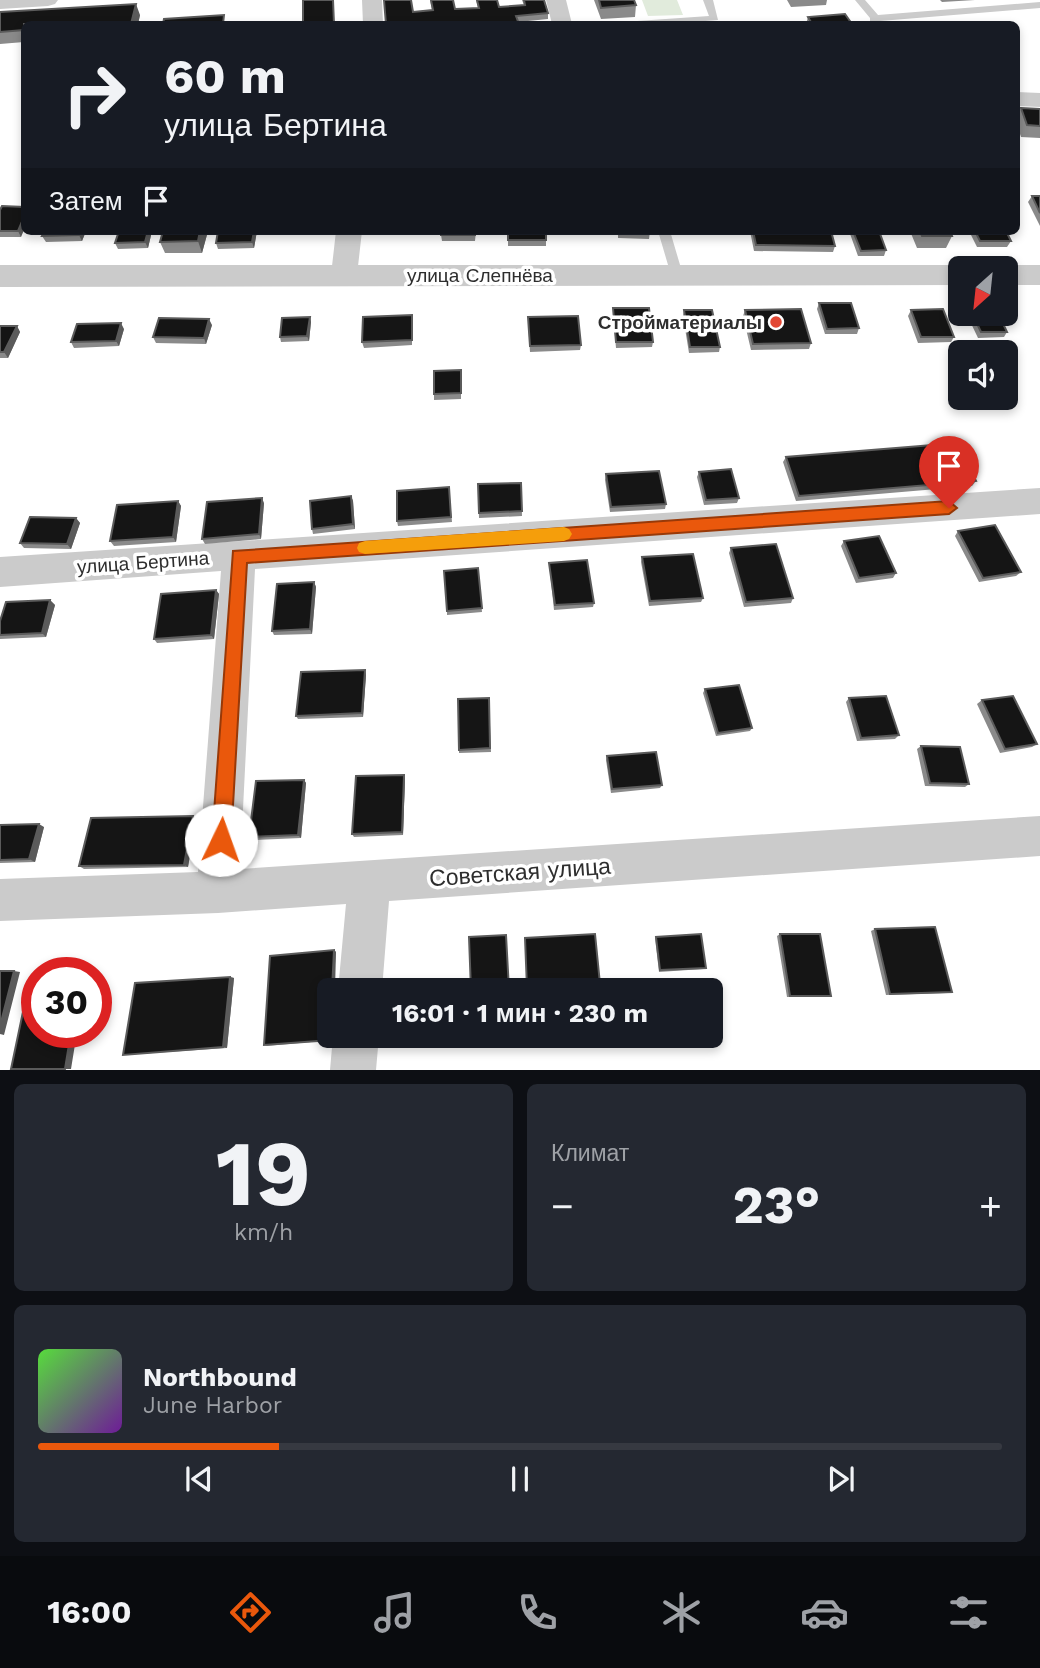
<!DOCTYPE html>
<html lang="ru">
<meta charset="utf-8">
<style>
:root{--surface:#171b24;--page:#242831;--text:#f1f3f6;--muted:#9ea1a6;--line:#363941;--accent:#ea580c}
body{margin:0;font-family:"Work Sans",sans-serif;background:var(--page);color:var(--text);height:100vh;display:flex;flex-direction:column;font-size:26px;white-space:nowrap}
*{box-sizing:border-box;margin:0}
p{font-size:23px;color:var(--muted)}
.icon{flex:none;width:38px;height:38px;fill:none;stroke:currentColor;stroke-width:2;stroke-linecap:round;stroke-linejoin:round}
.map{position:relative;height:1070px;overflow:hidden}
.drawer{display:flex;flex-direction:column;gap:14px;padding:14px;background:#0d0f14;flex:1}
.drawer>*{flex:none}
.guide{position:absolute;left:21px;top:21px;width:999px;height:214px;border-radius:10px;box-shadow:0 4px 10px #0003;background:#171b24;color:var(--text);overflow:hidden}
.needle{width:46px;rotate:207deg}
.tools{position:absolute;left:948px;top:256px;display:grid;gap:14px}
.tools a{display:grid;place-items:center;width:70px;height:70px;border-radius:10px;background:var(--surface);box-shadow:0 4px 10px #0003;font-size:35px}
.speed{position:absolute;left:21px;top:957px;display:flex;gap:14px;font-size:35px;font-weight:700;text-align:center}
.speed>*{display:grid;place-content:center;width:91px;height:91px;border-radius:50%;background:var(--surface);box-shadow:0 4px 10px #0003;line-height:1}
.speed .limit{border:10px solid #d22;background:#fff;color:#111}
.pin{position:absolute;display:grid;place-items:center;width:60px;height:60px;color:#fff;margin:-72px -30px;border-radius:50% 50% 50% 0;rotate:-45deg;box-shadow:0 0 7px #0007}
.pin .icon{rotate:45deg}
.me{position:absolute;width:77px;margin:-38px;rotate:3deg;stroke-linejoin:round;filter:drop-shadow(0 0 5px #0008)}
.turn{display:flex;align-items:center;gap:24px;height:147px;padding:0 28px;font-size:32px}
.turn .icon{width:91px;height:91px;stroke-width:2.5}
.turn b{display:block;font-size:49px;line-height:60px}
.then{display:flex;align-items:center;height:66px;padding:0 28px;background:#0003;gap:14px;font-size:26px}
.big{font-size:52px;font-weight:700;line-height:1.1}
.drawer .tile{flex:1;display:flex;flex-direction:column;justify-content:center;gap:10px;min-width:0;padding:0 24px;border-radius:10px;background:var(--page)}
.drawer .dial{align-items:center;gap:0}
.dial b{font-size:91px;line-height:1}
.song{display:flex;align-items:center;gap:21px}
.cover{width:84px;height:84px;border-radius:10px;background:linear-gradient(135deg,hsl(110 70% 55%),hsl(280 70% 35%))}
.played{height:7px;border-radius:4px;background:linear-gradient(90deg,var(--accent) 25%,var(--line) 25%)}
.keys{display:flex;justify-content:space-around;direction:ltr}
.heat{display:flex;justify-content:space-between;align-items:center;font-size:38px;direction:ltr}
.drawer .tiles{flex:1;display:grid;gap:14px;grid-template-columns:1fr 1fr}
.tile:last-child{grid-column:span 2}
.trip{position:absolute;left:317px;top:978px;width:406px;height:70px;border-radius:10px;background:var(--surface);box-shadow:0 4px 10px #0003;font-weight:700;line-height:70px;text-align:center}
.tabs{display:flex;height:112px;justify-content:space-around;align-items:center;background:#090b0e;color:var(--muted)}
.tabs .icon{width:49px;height:49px}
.tabs .on{color:var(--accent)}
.tabs b{font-size:32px;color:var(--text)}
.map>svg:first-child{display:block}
.green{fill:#e1ebdc}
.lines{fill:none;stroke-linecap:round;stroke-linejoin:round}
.service{fill:#cbcbcb;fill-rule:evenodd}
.minor{fill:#cbcbcb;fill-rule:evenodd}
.tertiary{fill:#cbcbcb;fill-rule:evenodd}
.wall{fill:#8a8a8a}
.shaded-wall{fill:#5b5b5b}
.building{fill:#151515;stroke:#5b5b5b;stroke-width:2}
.route{fill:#ea580c;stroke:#983908;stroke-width:2}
.slow{fill:#f59e0b}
.poi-dot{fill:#e24733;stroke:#fff;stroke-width:2.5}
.labels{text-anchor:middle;stroke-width:7;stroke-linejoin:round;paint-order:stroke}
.street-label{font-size:19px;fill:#2e2e2e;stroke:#fff}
.poi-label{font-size:19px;font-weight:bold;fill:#2e2e2e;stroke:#fff;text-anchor:end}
.near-street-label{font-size:23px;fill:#2e2e2e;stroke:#fff}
</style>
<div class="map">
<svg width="1040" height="1070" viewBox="0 0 1040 1070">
<rect width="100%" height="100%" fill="#fff"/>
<path class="green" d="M642 0H677L683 15 648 16Z"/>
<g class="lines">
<path class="service" d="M703 0H713L718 20 668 24H632L637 21 709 16Z
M855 0H865L878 15 1040 2V8L880 21V24H870V18Z
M658 231H670L683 275 681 278 677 279 671 275Z"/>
<path class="minor" d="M0 0H58L55 4 48 6 0 9Z
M362 0H382L383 24H363Z
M546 0H566L572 24H552Z
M1017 92 1040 93V107L1017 106Z
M336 231H362L357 275 353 281 344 284 335 281 331 275Z
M1040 488V514L255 569 240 869 1040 816V856L389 901 382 990H338L346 904 218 913 0 921V879L198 872 221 571 0 587V557Z
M333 1036H379L376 1070H330Z"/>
<path class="tertiary" d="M0 265H961L972 268H961V285L0 287Z
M1006 265H1040V285H1006V268H995Z"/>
</g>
<path class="wall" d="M430 0H453L455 9 478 8 476 0H497L499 7 524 5 522 0H544L548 13V19L518 22 413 12 432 10Z
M594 0H634L636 5 635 17 601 19Z
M787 0H827L826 5 791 7Z
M940 0H975L942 2Z
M0 12 140 15 138 24H24V42L0 44Z
M808 17 852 24H806Z
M1021 108 1040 109V138L1021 137 1017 125V116Z
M1032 196H1040V226L1028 202Z
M24 207 21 237H0V210Z
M86 231 82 241 46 242 42 236Z
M152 231 148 248 118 249 115 243Z
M163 231H208L202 253H165L160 242Z
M257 231 254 248 218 249 216 243Z
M476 231 475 241H442L441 235Z
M508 231H546V246H508Z
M618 231H650L649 239 618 238Z
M750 231H831L835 246 833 252 754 251Z
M849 231H879L886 250 884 256H858Z
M910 231H950L952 236 946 248H917Z
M969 231H1006L1011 241 1007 247H977Z
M819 303 859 328 857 334H825L817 309Z
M613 308 653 342 652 347 616 348 613 314Z
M684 310 720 347 719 352 689 353 683 316Z
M745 310 811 343 809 349 751 350 743 316Z
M911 310 954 337 951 342 918 343 908 316Z
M970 313H998L1007 332 1004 337 978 338 968 317Z
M310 317 311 322 309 341 281 342 280 337Z
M412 321V345L364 348 362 342Z
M528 323 581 345 580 350 530 352Z
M212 325 206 344 156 343 153 337Z
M0 326H17L20 332 8 358H0Z
M124 329 119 346 74 348 71 342Z
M461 370V399L434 400V394Z
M786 457 976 481 972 486 796 501 783 462Z
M699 472 739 498 737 503 704 505 697 477Z
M606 474 666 504 665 509 610 512 605 480Z
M521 483 522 516 479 518 478 484Z
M449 487 452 522 398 526 397 521Z
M351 496 353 501 355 529 313 534 312 529Z
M178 501 181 506 176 542 114 546 110 541Z
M264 503 261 539 205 544 202 539Z
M76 518 80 523 71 549 24 548 20 543Z
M958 531 1021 572 1016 576 979 582 955 536Z
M844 541 896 573 893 578 856 583 841 546Z
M731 548 793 598 791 603 744 607 729 553Z
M642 557 703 598 701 602 649 606 641 562Z
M549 563 594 603 593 607 554 610Z
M478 568 482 612 447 615V611Z
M314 582 316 587 312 634 274 635 272 631Z
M216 590 219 594 214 639 157 643 154 639Z
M50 600 55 605 46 637 0 639V621Z
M365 670 366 675 363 717 298 719 296 716Z
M705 689 752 728 750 731 716 736 703 693Z
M489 698 491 752 459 753V750Z
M849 698 899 735 895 739 857 741 846 702Z
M982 700 1037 744 1032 747 1000 753 977 704Z
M921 746 969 784 965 787 925 786 917 749Z
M607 756 662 785 660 788 611 793 606 760Z
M404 775 405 778 403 835 354 837 352 834Z
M304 780 306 783 301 838 251 840 249 837Z
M193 816 196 819 188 867 84 869 79 866Z
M0 825 44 827 35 862 0 863Z
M875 929 952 992 947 993 886 995 871 931Z
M780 934 831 996 827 997H787L777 936Z
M656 937 706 968 703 969 659 972 655 938Z
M525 938 600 984 599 985 527 989Z
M334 950 336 952 329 1036H333V1040L267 1046 264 1045Z
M230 977 234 978 227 1048 123 1055Z"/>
<path class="shaded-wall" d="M136 4 140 15 138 24H131Z
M24 217V230L21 237 18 231Z
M81 231H86L82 241 79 235Z
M148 231H152L148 248 145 242Z
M200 231H208L202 253 198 241Z
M254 231H257L254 248 252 242Z
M310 317 311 322 309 341 307 336Z
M209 319 212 325 206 344 204 338Z
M121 323 124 329 119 346 116 341Z
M17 326 20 332 8 358 4 352Z
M351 496 353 501 355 529 353 524Z
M262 498 264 503 261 539 259 534Z
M178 501 181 506 176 542 173 537Z
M76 518 80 523 71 549 67 544Z
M314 582 316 587 312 634 310 629Z
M216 590 219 594 214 639 211 635Z
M50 600 55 605 46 637 42 633Z
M365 670 366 675 363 717 362 713Z
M404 775 405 778 403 835 402 832Z
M304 780 306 783 301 838 298 835Z
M193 816 196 819 188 867 184 865Z
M39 824 44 827 35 862 29 859Z
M334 950 336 952 335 990H332Z
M14 971 20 972 4 1035 0 1034V1026Z
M230 977 234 978 227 1048 223 1047Z
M71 1032H77L71 1069H65Z"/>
<path class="building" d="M303 0H333L334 24H303Z
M384 0H411L413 12 433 10 431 0H453L455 9 479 8 477 0H497L499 7 525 5 524 0H544L548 13 516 16 519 24H386Z
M599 0H634L636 5 601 8Z
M136 4 131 24H24V30L0 32V12Z
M845 14 852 24H812L808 17Z
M224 15 223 24H163L164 19Z
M1021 108 1040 109V126L1027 125Z
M1032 196H1040V213Z
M2 206 24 207V217L18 231H0V210Z
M45 231H81L79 235 42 236Z
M119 231H148L145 242 115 243Z
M163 231H200L198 241 160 242Z
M218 231H254L252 242 216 243Z
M441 231H475V235H441Z
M508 231H546V240H508Z
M619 231H650V233L619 232Z
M753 231H831L835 246 756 245Z
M853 231H879L886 250 861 251Z
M920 231H950L952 236H922Z
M975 231H1006L1011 241H980Z
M819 303H851L859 328 827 329Z
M613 308H649L653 342H616Z
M801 309 811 343 753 344 745 310Z
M943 309 954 337H921L911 310Z
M684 310H712L720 347H690Z
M972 313H998L1007 332H981Z
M412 315V340L362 342 363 317Z
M578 316 581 345 530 346 528 317Z
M310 317 307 336 280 337 282 318Z
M159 318 209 319 204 338 153 337Z
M121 323 116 341 71 342 77 324Z
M0 326H17L4 352H0Z
M461 370V393L434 394V371Z
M957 443 976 481 799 496 786 457Z
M731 469 739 498 706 500 699 472Z
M659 471 666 504 611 507 606 474Z
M521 483 522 511 479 513 478 484Z
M449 487 451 517 397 521V491Z
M351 496 353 524 312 529 310 501Z
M262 498 259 534 202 539 207 502Z
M178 501 173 537 110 541 117 505Z
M30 517 76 518 67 544 20 543Z
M995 525 1021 572 983 578 958 531Z
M879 536 896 573 859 578 844 541Z
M776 544 793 598 746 602 731 548Z
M693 554 703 598 650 601 642 557Z
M587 560 594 603 555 605 549 563Z
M478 568 482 608 447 611 444 571Z
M314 582 310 629 272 631 277 584Z
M216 590 211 635 154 639 161 594Z
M50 600 42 633 0 635V621L6 602Z
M365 670 362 713 296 716 301 672Z
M739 685 752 728 718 733 705 689Z
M886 696 899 735 861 738 849 698Z
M1013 696 1037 744 1005 749 982 700Z
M489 698 490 748 459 750 458 699Z
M921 746 960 747 969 784 930 783Z
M656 752 662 785 612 789 607 756Z
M404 775 402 832 352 834 356 776Z
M304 780 298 835 249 837 256 781Z
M193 816 184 865 79 866 91 818Z
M39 824 29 859 0 860V825Z
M935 927 952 992 890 994 875 929Z
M595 934 600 984 527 988 525 938Z
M701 934 706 968 660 970 656 937Z
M780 934H820L831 996H790Z
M506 935 509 990H471L469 937Z
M334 950 332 990H329V1036H331V1040L264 1045 270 956Z
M0 971H14L0 1026Z
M230 977 223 1047 123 1055 135 983Z
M37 1006V1032H71L65 1069H11L24 1007Z"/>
<path class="route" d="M949 501 957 508 949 514 247 563 231 840 228 847 221 850 214 847 212 840 233 551Z"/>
<path class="slow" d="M564 527 569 529 572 534 569 539 564 541 365 554 359 552 357 548 359 543 365 541Z"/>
<circle class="poi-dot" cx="776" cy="322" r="7"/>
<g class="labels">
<g class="street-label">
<text x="480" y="282">улица Слепнёва</text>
<text transform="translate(143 562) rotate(-4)" y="7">улица Бертина</text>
</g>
<g class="poi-label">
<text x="762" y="329">Стройматериалы</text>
</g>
<g class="near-street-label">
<text transform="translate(520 872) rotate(-4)" y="8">Советская улица</text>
</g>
</g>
</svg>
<div class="tools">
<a><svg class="needle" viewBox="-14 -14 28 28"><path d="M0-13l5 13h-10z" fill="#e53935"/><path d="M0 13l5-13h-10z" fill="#9ea1a6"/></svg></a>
<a><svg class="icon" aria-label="sound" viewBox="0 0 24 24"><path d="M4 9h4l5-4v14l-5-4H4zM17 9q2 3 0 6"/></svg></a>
</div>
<div class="speed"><div class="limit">30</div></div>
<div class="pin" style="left:949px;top:508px;background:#d93025"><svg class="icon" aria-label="arrive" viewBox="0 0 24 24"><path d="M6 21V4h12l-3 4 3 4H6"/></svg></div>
<svg class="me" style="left:221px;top:840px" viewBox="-20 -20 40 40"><circle r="19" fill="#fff"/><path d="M0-13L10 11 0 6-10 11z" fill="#ea580c"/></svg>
<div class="trip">16:01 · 1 мин · 230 m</div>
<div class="guide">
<div class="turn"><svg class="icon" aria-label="right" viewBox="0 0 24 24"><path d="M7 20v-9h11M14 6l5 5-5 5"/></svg><div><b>60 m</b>улица Бертина</div></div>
<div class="then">Затем<svg class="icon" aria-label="arrive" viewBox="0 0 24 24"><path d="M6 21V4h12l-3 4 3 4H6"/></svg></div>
</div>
</div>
<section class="drawer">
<div class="tiles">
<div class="tile dial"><b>19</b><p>km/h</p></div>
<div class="tile"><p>Климат</p>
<div class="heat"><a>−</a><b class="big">23°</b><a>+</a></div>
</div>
<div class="tile">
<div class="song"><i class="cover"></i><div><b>Northbound</b><p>June Harbor</p></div></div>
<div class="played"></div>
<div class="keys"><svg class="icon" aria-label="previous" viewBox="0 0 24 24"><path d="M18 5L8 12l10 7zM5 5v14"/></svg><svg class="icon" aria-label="pause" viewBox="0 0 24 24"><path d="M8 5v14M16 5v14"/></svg><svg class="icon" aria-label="next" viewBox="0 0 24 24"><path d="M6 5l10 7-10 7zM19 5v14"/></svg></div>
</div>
</div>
</section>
<nav class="tabs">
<b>16:00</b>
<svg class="icon on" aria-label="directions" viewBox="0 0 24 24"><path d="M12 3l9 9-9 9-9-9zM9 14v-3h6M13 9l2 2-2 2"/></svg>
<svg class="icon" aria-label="music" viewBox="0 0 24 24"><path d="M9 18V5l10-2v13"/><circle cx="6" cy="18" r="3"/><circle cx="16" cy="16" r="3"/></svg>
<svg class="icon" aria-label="phone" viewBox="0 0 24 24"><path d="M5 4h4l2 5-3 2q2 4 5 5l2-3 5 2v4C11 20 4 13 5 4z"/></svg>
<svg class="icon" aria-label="climate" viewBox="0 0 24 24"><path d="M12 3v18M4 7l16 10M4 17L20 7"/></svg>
<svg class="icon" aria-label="car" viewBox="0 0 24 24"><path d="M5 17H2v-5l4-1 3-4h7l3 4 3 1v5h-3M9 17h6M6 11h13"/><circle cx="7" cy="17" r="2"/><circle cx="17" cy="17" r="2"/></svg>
<svg class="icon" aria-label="filters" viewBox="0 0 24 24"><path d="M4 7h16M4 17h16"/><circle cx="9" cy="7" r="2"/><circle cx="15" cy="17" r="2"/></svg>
</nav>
